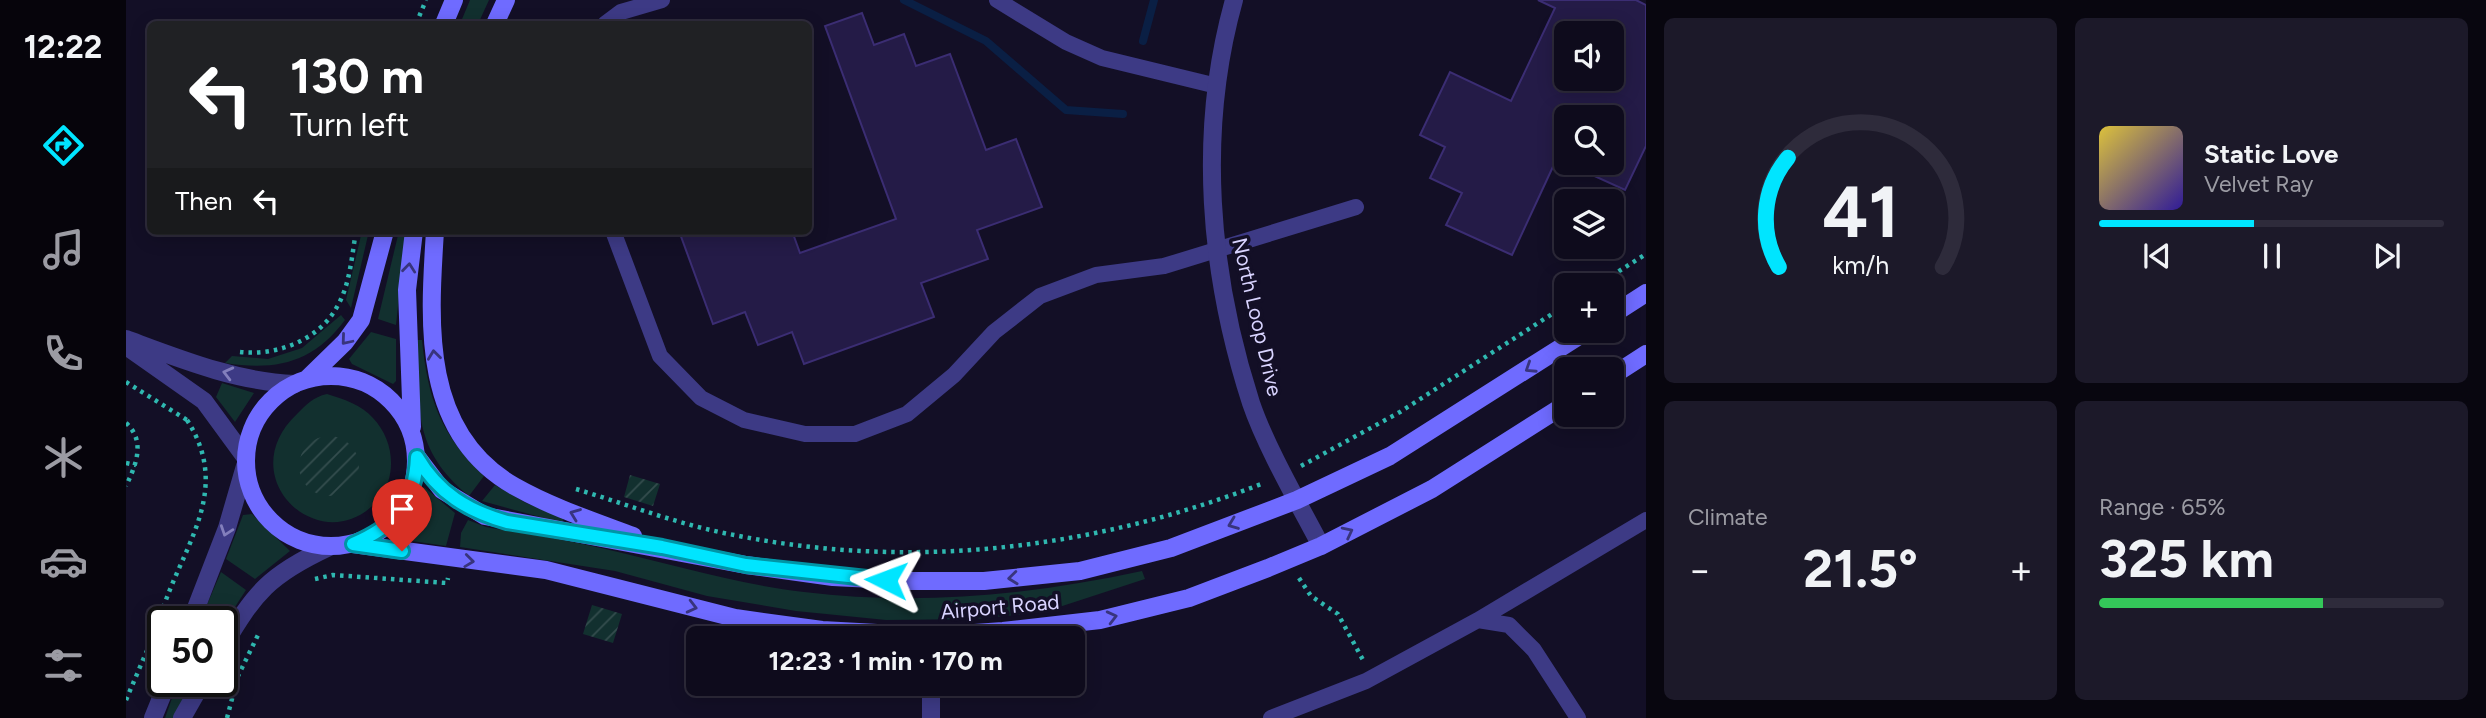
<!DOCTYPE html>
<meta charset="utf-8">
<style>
:root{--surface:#0e0b1c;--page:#1c1929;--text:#f1f3f6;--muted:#9b9ba3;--line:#2e2b3b;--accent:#00e5ff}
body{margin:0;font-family:Figtree,sans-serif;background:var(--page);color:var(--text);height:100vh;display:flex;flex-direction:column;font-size:26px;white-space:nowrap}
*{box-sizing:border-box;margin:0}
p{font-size:23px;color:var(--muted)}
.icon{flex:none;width:38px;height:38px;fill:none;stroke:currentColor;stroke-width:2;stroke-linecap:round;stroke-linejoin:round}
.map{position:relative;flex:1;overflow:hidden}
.panel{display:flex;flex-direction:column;gap:18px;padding:18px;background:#08060f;width:840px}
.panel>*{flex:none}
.banner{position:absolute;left:21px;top:21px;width:665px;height:214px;border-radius:10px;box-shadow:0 4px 18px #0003,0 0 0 2px var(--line);background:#202124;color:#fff;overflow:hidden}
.buttons{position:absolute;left:1428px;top:21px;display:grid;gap:14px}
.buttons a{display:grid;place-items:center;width:70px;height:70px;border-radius:10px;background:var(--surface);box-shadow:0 4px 18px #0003,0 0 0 2px var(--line);font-size:35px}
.speed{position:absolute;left:21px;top:606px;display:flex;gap:14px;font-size:35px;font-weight:700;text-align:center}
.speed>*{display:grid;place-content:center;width:91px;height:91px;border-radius:50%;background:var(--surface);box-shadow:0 4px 18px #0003,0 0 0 2px var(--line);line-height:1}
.speed .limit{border:4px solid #111;border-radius:10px;background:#fff;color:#111}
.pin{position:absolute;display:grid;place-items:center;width:60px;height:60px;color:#fff;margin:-72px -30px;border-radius:50% 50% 50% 0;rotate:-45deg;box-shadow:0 0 7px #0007}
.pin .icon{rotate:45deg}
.me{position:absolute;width:77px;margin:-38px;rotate:273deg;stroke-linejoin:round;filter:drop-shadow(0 0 5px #0008)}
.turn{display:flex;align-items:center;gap:24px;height:147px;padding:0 28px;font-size:32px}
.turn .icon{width:91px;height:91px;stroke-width:2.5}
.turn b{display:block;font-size:49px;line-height:60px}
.then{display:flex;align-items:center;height:66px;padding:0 28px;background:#0003;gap:14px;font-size:26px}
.big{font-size:52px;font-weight:700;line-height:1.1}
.panel .widget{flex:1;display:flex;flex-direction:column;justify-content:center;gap:10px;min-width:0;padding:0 24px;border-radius:10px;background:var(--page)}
.panel .dial{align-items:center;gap:0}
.dial svg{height:182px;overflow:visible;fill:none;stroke:var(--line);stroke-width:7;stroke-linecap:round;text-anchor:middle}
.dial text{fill:var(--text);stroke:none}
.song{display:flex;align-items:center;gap:21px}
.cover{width:84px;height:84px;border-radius:10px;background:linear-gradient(135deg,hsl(50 70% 55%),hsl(250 70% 35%))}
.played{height:7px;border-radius:4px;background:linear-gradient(90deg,var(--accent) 45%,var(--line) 45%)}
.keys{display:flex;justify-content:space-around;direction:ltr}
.heat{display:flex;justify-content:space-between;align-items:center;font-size:38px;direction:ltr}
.charge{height:10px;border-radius:5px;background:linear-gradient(90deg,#34c759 65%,var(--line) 0)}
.panel .tiles{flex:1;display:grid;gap:18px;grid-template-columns:repeat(2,1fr)}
.trip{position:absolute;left:560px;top:626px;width:399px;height:70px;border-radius:10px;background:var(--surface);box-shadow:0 4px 18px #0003,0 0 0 2px var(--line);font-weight:700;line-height:70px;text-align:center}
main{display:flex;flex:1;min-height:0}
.tabs{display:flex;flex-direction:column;width:126px;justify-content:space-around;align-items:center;background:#06040b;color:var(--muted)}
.tabs .icon{width:49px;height:49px}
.tabs .current{color:var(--accent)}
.tabs b{font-size:32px;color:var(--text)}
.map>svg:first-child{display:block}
.grass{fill:#12302f}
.garden{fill:url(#garden-furrows)}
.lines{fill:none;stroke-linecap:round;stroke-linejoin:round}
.stream{stroke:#0a1f44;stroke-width:8}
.building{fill:#241b47;stroke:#3b2d73;stroke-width:2;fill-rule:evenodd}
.path{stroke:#2fb8b0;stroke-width:4.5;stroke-dasharray:3.5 5;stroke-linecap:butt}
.service{stroke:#3d3a85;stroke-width:16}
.minor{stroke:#3d3a85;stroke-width:18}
.tertiary{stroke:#3d3a85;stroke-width:18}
.secondary{stroke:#6f6bff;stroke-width:18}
.oneway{stroke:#38347d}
.oneway2{stroke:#837fbc}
.route-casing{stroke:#0095a6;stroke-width:18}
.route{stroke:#00e5ff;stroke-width:12}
.labels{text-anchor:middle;stroke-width:7;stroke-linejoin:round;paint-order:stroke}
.street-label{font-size:21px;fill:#d9d4ff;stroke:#130f26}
</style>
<main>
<nav class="tabs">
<b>12:22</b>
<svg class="icon current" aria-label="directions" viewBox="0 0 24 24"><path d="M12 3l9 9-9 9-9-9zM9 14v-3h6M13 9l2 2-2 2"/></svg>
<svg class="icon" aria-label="music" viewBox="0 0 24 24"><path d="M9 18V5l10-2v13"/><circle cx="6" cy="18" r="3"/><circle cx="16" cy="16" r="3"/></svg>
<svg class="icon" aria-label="phone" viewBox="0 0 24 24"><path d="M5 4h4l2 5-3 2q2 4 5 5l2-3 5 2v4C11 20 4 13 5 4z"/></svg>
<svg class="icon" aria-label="climate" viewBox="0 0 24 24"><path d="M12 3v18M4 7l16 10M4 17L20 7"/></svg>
<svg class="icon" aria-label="car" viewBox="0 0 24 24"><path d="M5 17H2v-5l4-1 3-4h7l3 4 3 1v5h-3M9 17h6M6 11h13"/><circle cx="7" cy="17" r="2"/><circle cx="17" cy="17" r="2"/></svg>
<svg class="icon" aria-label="filters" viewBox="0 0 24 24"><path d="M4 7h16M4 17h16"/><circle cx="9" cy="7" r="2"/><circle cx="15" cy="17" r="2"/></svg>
</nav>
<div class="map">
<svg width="1520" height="718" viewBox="0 0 1520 718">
<defs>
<pattern id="garden-furrows" width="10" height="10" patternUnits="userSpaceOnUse" patternTransform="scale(1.75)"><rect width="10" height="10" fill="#12302f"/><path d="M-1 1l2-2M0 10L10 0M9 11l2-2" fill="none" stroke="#344d4e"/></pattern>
</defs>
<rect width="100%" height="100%" fill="#130f26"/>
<path class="grass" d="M344 0H363L352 24H334Z
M236 231H243L225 308 220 300Z
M273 231H280L270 325 252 319Z
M215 315 219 320C187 363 150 371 99 363L106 356 142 359 176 348Z
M245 332 270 339V381L267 384 226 364 223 359Z
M291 340H296C302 399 314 434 358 476L343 496C286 449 293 408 291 340Z
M96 383 128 393 109 422 90 397Z
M201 394C217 399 236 405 247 418 268 440 272 476 252 500 197 563 103 478 171 414 180 405 187 397 201 394Z
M369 485 400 503 438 517 436 523 356 501Z
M298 487 329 513 320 546 272 539 270 531Z
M126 514 164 551 129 579 100 559 117 515Z
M342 520 360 527C398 534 437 539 475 548 542 563 609 584 678 592 793 606 904 595 1016 571L1019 579 918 612 850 619 760 620 670 611 581 596 489 571 334 547 335 533Z
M95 572 120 590 96 627V621H74Z
M52 681H68L48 718H39Z"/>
<path class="garden" d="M173 466a30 30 0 1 1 60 0a30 30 0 1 1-60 0Z
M504 475 534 484 527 506 498 497Z
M466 605 496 614 487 643 457 634Z"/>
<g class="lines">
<path class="stream" d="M778 0 860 41 940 110 997 114
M1017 41 1028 0"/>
</g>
<path class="building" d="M1412 0H1510L1520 5V146L1499 190 1440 163H1486V117H1440V163L1431 158 1386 255 1320 225 1336 193 1304 178 1319 147 1294 135 1324 72 1385 101 1429 8ZM1440 33H1486V79H1440Z
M736 13 748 45 778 34 790 66 824 54 860 150 890 139 916 207 851 230 862 259 795 283 808 317 678 364 666 332 632 345 619 312 587 324 553 231H666L674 253 770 219 699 26Z"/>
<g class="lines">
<path class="path" d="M290 24 300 0
M1471 285 1520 254
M114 352C151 356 194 340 212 305 224 284 226 255 230 231
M0 382 61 420
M0 423C20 441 10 465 0 486
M0 463 10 465
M1175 466 1274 412 1440 305
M450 489C503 505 554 525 608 535 787 571 969 549 1138 483
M1173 578 1185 596 1212 614 1237 660
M189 579 207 575 321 583 322 578
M27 666C29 651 30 633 34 618 54 548 108 493 61 420L64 417
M0 700 31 627
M101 718 112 676 132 635"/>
<path class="service" d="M871 0 940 42 976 58 1091 86
M479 24 495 12 536 0
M487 231 534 356 575 398 618 420 679 434H729L781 414 828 375 868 332 914 296 970 275 1038 266 1230 207
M1352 620 1520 520
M1145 718 1240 681 1352 620 1383 625 1408 650 1452 718"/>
<path class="minor" d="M1108 0C1071 132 1083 273 1125 403 1140 447 1173 504 1195 546
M805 718V684"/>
<path class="tertiary" d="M0 339C54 359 111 382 169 384
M0 346 78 401 119 457
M65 621 101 528 119 466
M96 648C129 592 143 575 203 547
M27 718 42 681
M56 718 77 681"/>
<path class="secondary" d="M318 24 328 0
M369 24 380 0
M309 231C303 324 295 433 388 486 425 507 467 521 507 536
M1486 315 1520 293
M120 461a85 85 0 1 1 170 0a85 85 0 1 1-170 0Z
M1486 376 1520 354
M181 379 219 342 235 320 259 231
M286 427 281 290 288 231
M291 457 316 490 359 516 620 565 707 577 786 581H858L954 571 1045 548 1171 500 1264 456 1461 331
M227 544 420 570 609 618 696 630 806 636 877 631 974 620 1063 598 1142 568 1195 546 1306 489 1440 404"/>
</g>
<defs><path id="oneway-chevron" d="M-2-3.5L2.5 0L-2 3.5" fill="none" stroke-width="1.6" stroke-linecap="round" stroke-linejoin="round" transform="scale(1.75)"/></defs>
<g class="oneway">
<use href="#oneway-chevron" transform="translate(283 268) rotate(-84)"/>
<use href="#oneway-chevron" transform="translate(220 340) rotate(130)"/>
<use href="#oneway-chevron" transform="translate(308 355) rotate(-97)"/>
<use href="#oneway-chevron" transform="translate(1404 368) rotate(147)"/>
<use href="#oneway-chevron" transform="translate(449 514) rotate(-159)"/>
<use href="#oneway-chevron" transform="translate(1107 524) rotate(159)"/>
<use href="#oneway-chevron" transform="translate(1222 532) rotate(-27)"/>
<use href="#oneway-chevron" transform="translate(343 561) rotate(7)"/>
<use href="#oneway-chevron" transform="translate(887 578) rotate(174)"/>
<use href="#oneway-chevron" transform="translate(566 607) rotate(14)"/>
<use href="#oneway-chevron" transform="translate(986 617) rotate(-14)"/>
</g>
<g class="oneway2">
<use href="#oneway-chevron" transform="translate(102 373) rotate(-166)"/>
<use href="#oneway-chevron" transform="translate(100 531) rotate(109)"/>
</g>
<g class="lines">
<g class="route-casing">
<path id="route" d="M276 551 227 544C269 526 289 504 291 457 312 493 342 511 381 522L536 547 620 565 760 580"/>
</g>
<use href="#route" class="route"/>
</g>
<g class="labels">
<g class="street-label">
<text transform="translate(1131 317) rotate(77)" y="7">North Loop Drive</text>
<text transform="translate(874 607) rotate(-5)" y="7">Airport Road</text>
</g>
</g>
</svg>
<div class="buttons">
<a><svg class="icon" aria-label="sound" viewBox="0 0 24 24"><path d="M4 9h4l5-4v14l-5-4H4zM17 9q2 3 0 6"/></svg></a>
<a><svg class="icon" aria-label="search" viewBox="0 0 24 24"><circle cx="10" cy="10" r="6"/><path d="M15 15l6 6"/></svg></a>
<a><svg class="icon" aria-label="layers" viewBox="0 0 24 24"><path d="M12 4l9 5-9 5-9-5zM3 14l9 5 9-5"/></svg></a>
<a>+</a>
<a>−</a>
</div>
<div class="speed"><div class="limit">50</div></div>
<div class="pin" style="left:276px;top:551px;background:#d93025"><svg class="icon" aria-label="arrive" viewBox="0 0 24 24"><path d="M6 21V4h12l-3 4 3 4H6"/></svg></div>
<svg class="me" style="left:760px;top:580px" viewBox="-20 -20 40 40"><path d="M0-17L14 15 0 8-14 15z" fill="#00e5ff" stroke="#fff" stroke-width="4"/></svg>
<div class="trip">12:23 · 1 min · 170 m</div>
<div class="banner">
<div class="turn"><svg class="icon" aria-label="left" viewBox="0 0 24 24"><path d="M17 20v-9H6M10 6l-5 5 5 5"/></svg><div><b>130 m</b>Turn left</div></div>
<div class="then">Then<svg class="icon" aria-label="left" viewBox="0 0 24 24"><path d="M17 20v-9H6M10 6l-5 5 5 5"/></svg></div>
</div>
</div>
<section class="panel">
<div class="tiles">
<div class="widget dial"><svg viewBox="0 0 100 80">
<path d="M14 69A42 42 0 1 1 86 69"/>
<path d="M14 69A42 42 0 0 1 18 21" stroke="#00e5ff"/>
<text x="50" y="56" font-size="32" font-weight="700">41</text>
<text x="50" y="72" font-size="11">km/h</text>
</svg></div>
<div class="widget">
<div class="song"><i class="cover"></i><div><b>Static Love</b><p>Velvet Ray</p></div></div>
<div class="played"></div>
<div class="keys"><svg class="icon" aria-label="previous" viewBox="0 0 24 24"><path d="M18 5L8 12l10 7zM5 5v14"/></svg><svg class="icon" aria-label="pause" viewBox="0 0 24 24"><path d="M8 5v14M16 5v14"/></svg><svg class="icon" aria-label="next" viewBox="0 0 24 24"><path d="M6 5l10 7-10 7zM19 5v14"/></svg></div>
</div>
<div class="widget"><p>Climate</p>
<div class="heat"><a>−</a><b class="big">21.5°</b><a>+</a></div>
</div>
<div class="widget"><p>Range · 65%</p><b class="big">325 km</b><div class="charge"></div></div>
</div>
</section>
</main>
